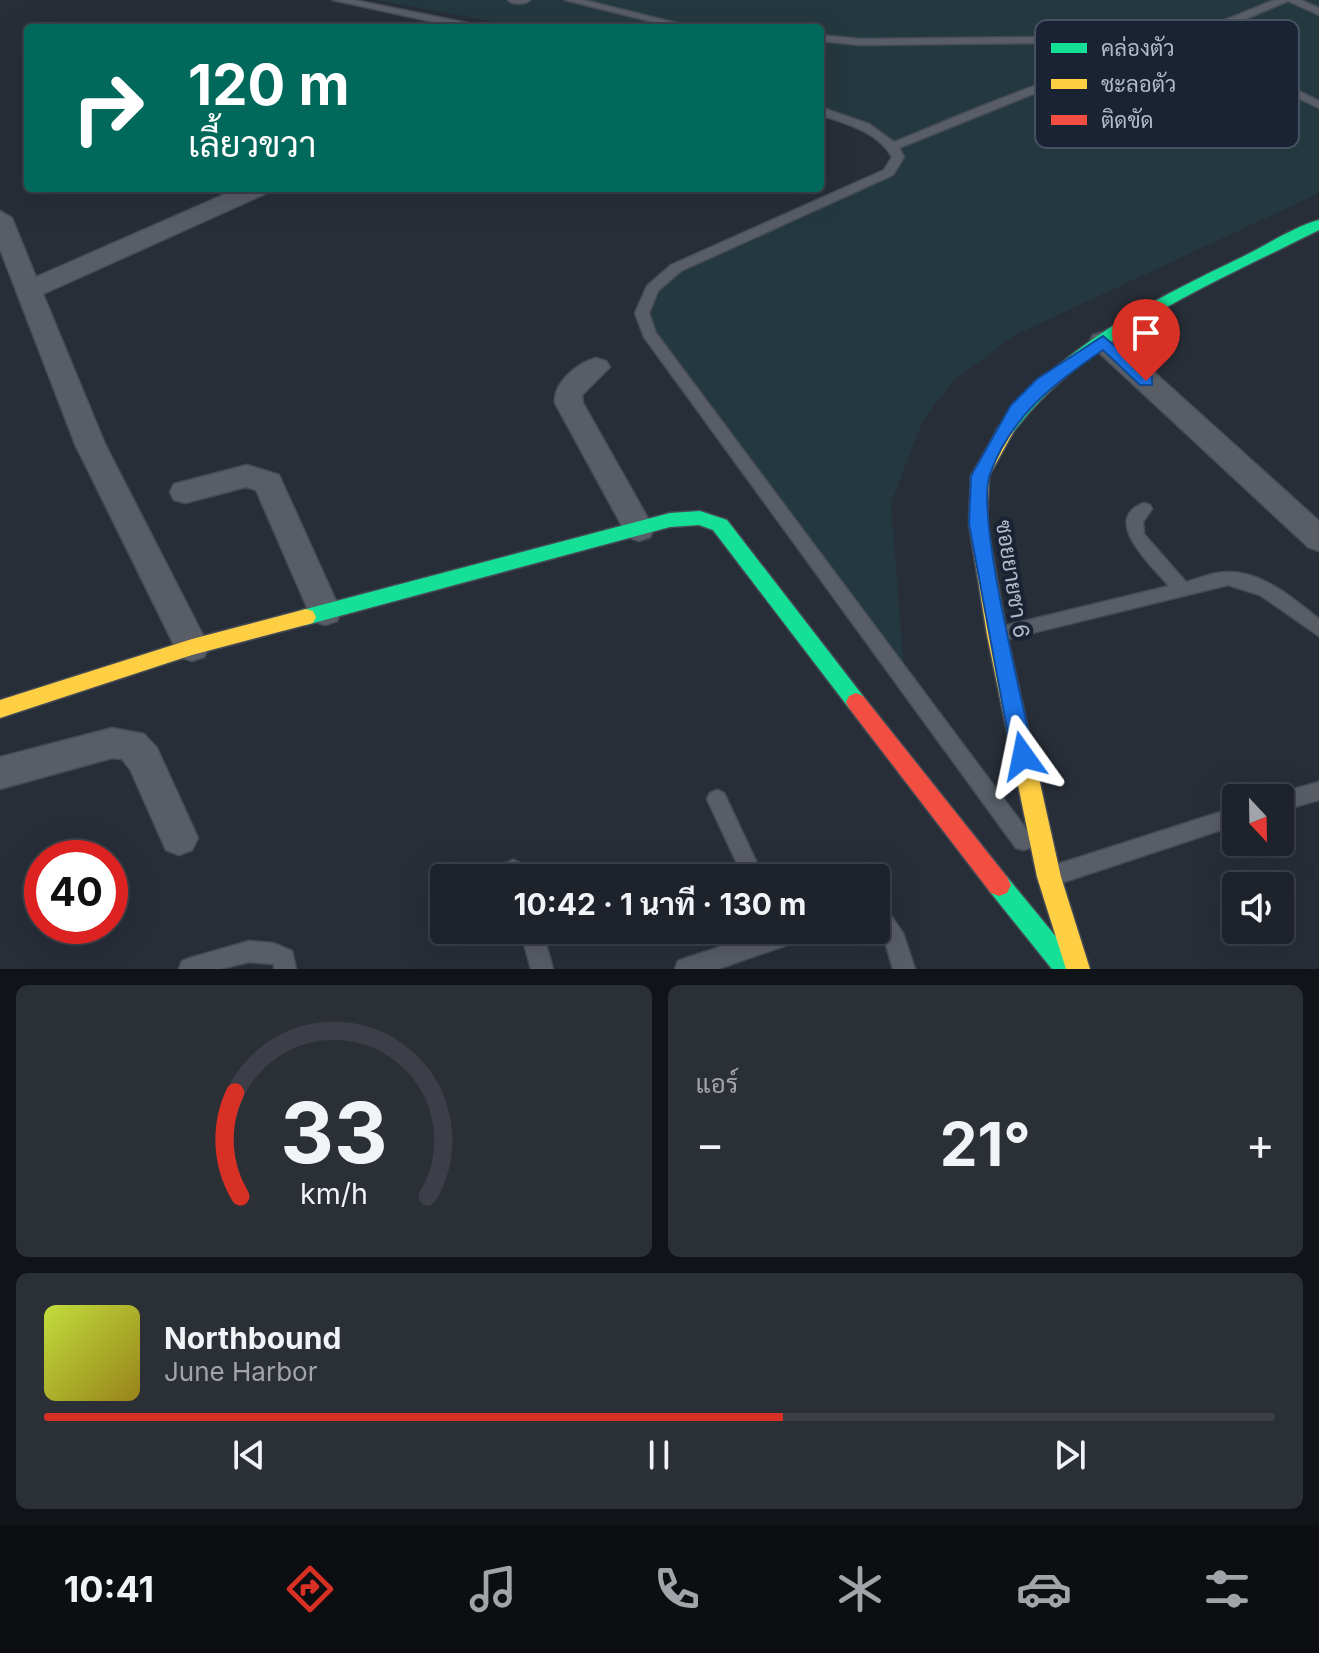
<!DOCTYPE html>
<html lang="th">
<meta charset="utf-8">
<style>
:root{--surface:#1e222a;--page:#2b2f36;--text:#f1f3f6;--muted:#a1a4a8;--line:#3c3f47;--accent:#d93025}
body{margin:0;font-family:Inter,Sarabun,sans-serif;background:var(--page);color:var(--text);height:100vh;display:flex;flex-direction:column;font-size:30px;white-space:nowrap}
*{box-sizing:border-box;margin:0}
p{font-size:26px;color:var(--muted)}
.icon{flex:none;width:44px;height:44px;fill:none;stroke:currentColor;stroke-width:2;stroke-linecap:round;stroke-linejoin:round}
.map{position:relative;height:969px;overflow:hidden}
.drawer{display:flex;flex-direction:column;gap:16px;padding:16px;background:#101317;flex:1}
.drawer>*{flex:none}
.top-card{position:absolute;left:24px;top:24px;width:800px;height:168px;border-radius:8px;box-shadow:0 8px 32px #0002,0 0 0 2px var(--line);background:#00695c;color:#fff;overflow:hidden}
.needle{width:52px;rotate:158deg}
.buttons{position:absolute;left:1222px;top:784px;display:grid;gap:16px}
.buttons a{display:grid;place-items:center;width:72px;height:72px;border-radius:8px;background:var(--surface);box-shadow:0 8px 32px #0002,0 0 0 2px var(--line);font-size:40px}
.speed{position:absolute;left:24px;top:840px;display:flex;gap:16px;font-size:40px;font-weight:700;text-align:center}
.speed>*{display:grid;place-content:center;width:104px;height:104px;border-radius:50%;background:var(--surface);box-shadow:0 8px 32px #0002,0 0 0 2px var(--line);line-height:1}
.speed .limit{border:12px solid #d22;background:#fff;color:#111}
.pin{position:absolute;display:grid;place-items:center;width:68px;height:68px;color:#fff;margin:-82px -34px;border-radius:50% 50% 50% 0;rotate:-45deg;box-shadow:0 0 8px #0007}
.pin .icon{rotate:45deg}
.me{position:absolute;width:88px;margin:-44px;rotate:348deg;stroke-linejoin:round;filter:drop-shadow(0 0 6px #0008)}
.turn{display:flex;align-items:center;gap:28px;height:168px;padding:0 32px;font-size:36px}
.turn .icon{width:104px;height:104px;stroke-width:2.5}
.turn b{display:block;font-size:56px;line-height:68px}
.big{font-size:60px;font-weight:700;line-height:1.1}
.drawer .tile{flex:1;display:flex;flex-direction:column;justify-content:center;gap:12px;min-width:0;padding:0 28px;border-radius:12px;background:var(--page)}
.drawer .dial{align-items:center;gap:0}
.dial svg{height:208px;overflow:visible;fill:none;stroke:var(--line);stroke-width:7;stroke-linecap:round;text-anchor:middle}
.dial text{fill:var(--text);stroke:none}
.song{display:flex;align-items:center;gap:24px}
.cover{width:96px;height:96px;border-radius:12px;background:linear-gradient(135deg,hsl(70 70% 55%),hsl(50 70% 35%))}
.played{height:8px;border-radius:4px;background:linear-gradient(90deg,var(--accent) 60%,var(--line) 60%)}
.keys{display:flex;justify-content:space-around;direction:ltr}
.heat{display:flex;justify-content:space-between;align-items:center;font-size:44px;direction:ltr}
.drawer .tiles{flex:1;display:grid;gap:16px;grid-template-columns:1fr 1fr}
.tile:last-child{grid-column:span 2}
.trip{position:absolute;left:430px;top:864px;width:460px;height:80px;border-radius:8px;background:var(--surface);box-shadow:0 8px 32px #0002,0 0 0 2px var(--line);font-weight:700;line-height:80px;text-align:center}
.tabs{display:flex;height:128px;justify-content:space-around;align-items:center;background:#0c0e11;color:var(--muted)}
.tabs .icon{width:56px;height:56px}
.tabs .selected{color:var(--accent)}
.tabs b{font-size:36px;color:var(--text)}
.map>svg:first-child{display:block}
.green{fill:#24393f}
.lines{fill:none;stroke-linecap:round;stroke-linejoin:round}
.lane-casing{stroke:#454b55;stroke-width:3}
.street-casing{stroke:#454b55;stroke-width:3}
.fast-casing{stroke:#454b55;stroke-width:3}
.slow-casing{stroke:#454b55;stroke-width:3}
.jam-casing{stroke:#454b55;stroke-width:3}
.lane{fill:#585d66;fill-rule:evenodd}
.street{fill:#585d66;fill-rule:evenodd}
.fast{fill:#16e098;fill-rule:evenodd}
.slow{fill:#ffcf43;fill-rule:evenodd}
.jam{fill:#f24e42;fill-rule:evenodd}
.route{fill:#1a73e8;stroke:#114b97;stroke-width:2}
.labels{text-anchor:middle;stroke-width:8;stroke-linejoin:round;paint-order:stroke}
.street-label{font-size:22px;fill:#b1b9ca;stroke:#1a2334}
.key{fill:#1a2334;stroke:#475061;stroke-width:2}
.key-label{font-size:22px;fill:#b1b9ca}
</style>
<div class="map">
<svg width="1319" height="969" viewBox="0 0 1319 969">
<rect width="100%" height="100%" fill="#282e38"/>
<path class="green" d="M376 0H1319V193L1015 335 953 381 923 420 891 503 904 671 684 380 644 313 653 291 679 268 891 173 900 156 893 143 820 110V28H529Z"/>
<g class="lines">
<g class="lane-casing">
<path id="lane" d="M333 0H354L477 25 482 28H461Z
M508 0H530C525 5 513 5 508 0Z
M565 0H584L696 28H677Z
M1274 0H1301L1319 8V15L1288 1 1224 28 1166 35 1047 43 860 45 820 41V35L860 39 1047 37 1166 29 1218 23Z
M1192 51 1258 71 1319 101V108L1250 75 1191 57 1157 59 1063 82 899 148 904 157 893 175 681 271 658 291 649 313 656 333 1030 834 1033 841 1030 848 1023 850 1016 848 644 337 635 313 647 286 671 265 884 170 892 157C877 131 847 124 820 115V107L869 124 894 142C990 103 1087 57 1192 51Z
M1144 503 1150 505 1152 509 1143 522 1144 534 1186 582C1199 578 1216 571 1229 572 1263 572 1294 599 1319 619V636L1260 595 1228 585 1000 641 994 639 991 634 994 629 1000 627 1169 586C1154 568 1099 519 1144 503Z
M1319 782V800L1280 811V798H1272L1280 793Z
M717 790 724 793 764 878H744L707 799 710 793Z
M1236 807V825L1055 885 1048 882 1045 875 1048 868 1055 865Z
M513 860 520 863 525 878H505L503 870 506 863Z
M876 909 889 913 903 933 915 969H893L886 945 876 929Z
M520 930H542L553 969H531Z
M772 930H814L810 937 718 969H675L678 961 686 958Z
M249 941 273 943 292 951 296 969H274V964L249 962 220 969H179L182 961 190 958Z"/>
</g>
<g class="street-casing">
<path id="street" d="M239 188H271L267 193 43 294 105 444 209 647 204 657 192 661 180 657 75 444 0 249V211L12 218 36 277Z
M1103 332 1113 335 1319 521V551L1308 547 1093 347 1090 341 1093 335Z
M596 358 606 361 610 367 582 395 583 403 654 529 650 537 639 541 628 537 555 403C553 383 577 363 596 358Z
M247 465 279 475 341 612 337 621 325 625 313 621 256 490 246 487 185 503 174 500 170 492 174 484Z
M112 728 144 734 157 748 198 838 192 850 179 855 166 850 130 769 122 759 112 758 0 789V757Z"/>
</g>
<g class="fast-casing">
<path id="fast" d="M1319 220V230C1210 285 1085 335 1011 435H999L996 431 999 427C1060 346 1153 300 1242 257 1267 245 1293 227 1319 220Z
M700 511 727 520 863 696 866 702 863 708 856 711 849 708 713 530 699 525 670 527 306 625 299 623 296 617 299 611 306 609 670 513Z
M999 874 1007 877 1076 961 1079 969H1052L991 893 987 885 991 877Z"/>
</g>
<g class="slow-casing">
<path id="slow" d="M1005 425 1014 431 989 476 987 524 1007 635 1061 877 1090 969H1066L1037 877 987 635 969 524 971 476 999 427Z
M306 609 313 611 316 617 313 623 192 655 0 718V700L192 639Z"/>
</g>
<g class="jam-casing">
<path id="jam" d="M856 693 863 696 1007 877 1011 885 1007 893 999 896 991 893 849 708 846 702 849 696Z"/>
</g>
<use href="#lane" class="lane"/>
<use href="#street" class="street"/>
<use href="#fast" class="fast"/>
<use href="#slow" class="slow"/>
<use href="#jam" class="jam"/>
</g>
<path class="route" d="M1103 336 1152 377V385H1140L1103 350C1054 383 1011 416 990 474 975 515 1023 703 1034 756L1030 763H1015L1012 756 969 524 971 476 1011 405 1037 379Z"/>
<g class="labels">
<g class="street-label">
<text transform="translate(1013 579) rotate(81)" y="8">ซอยยายชา 6</text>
</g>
</g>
<rect x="1035" y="20" width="264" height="128" rx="12" class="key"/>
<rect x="1051" y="43" width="36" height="10" fill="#16e098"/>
<rect x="1051" y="79" width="36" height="10" fill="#ffcf43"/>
<rect x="1051" y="115" width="36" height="10" fill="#f24e42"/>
<g class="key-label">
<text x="1101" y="56">คล่องตัว</text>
<text x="1101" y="92">ชะลอตัว</text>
<text x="1101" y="128">ติดขัด</text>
</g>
</svg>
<div class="buttons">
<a><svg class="needle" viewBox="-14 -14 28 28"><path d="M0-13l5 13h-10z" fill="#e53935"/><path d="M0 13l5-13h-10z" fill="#a1a4a8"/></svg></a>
<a><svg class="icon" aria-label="sound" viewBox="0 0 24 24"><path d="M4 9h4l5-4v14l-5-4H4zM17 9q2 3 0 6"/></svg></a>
</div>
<div class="speed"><div class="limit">40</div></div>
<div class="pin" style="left:1146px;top:381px;background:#d93025"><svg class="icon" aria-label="arrive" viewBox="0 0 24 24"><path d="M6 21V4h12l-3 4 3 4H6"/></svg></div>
<svg class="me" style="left:1023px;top:756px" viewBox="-20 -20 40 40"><path d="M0-17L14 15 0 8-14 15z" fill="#1a73e8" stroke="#fff" stroke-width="4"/></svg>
<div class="trip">10:42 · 1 นาที · 130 m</div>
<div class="top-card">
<div class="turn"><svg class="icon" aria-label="right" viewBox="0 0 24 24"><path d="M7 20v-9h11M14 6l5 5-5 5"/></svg><div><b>120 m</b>เลี้ยวขวา</div></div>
</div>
</div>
<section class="drawer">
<div class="tiles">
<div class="tile dial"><svg viewBox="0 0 100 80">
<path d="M14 69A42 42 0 1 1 86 69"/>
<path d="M14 69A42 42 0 0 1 12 29" stroke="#d93025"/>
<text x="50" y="56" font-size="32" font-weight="700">33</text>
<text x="50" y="72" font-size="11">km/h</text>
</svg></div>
<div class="tile"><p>แอร์</p>
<div class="heat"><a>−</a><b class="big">21°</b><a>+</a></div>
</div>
<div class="tile">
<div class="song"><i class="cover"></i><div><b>Northbound</b><p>June Harbor</p></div></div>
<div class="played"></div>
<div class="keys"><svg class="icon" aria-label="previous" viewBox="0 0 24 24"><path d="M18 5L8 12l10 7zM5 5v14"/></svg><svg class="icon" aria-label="pause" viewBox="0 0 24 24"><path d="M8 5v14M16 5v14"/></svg><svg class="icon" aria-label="next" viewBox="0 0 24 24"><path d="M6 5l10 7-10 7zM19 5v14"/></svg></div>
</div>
</div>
</section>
<nav class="tabs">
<b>10:41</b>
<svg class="icon selected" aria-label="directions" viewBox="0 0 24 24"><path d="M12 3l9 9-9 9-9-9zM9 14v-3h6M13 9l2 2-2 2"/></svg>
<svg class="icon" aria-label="music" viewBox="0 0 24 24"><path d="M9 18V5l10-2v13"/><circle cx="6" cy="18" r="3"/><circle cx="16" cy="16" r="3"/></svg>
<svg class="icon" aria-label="phone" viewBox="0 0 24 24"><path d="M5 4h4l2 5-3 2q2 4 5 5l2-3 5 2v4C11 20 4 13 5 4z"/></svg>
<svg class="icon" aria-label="climate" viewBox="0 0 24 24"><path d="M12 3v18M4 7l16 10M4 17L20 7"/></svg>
<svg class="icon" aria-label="car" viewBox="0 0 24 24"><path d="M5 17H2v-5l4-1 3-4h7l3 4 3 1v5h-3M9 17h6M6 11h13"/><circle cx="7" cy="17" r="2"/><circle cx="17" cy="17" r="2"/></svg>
<svg class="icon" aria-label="filters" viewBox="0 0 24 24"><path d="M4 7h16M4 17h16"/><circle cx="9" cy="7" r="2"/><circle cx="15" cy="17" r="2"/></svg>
</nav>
